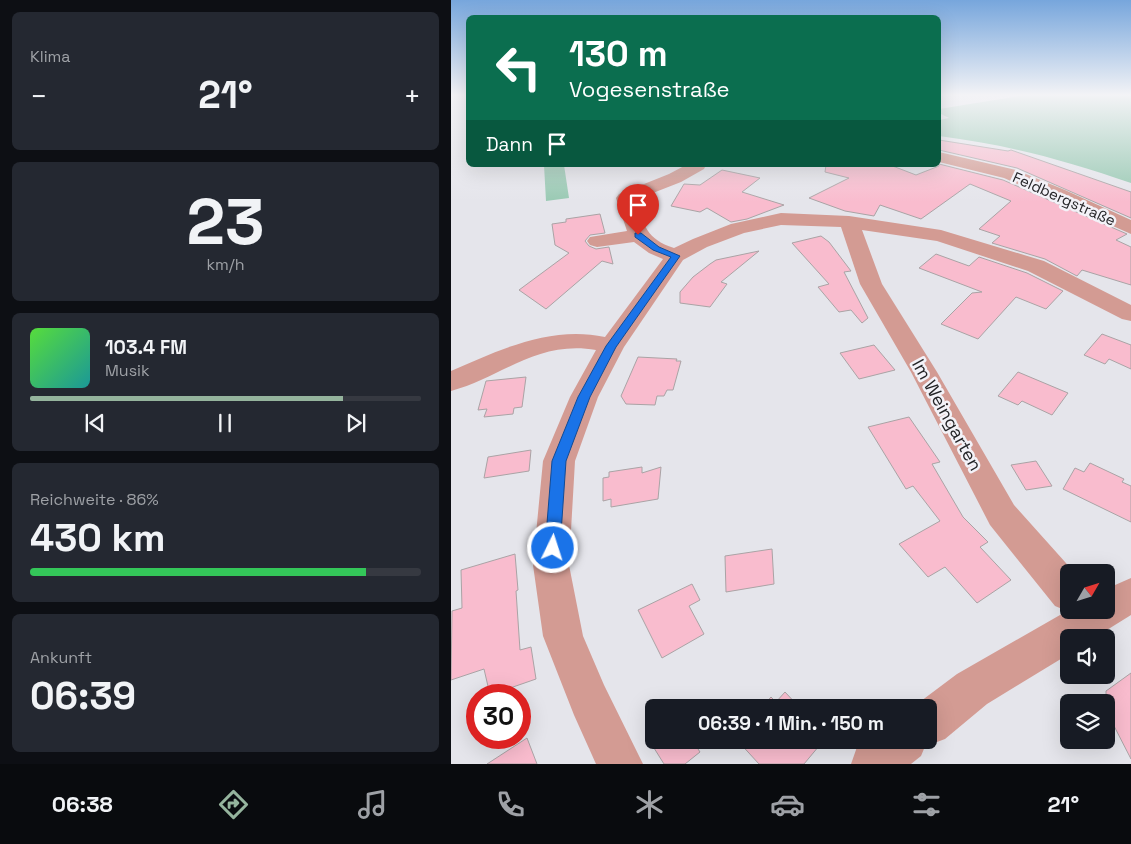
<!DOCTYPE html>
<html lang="de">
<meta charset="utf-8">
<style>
:root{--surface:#171b24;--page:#242831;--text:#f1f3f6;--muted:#9ea1a6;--line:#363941;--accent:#95b49d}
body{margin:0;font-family:"Space Grotesk",sans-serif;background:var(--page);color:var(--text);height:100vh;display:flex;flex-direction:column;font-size:19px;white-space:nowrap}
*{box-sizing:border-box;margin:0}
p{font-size:16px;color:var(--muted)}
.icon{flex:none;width:28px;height:28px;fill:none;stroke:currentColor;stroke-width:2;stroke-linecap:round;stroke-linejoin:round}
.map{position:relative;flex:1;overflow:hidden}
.drawer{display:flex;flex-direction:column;gap:12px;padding:12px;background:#0d0f14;width:451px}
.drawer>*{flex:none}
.guide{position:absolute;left:15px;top:15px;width:475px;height:152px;border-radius:8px;box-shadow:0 5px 20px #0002;background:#0b6e4f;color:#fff;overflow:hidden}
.needle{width:32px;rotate:51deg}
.tools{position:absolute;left:609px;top:564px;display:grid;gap:10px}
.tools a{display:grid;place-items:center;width:55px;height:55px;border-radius:8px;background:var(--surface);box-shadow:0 5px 20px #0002;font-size:25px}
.speed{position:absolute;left:15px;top:684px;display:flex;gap:10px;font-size:25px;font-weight:700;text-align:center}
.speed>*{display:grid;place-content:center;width:65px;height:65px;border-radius:50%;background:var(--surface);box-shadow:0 5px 20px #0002;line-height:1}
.speed .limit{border:8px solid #d22;background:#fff;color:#111}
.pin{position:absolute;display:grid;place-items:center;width:42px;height:42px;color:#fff;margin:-51px -21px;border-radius:50% 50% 50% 0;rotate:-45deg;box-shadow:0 0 5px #0007}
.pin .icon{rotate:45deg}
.me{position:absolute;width:55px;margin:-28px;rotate:4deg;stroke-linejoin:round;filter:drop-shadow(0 0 4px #0008)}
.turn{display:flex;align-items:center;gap:18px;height:105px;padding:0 20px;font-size:22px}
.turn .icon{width:65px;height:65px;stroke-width:2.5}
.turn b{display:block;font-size:35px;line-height:42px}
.then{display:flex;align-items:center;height:48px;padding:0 20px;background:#0003;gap:10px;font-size:19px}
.big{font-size:38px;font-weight:600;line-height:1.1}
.drawer .card{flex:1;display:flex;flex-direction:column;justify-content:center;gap:8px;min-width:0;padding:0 18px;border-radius:8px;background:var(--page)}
.drawer .dial{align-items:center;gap:0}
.dial b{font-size:65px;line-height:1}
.song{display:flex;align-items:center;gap:15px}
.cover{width:60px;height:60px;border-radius:8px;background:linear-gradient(135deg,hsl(110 70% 55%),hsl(180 70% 35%))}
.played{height:5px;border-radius:2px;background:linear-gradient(90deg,var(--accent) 80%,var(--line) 80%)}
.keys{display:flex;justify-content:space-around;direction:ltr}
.heat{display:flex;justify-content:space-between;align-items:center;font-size:28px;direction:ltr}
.charge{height:8px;border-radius:4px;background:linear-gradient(90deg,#34c759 86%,var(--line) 0)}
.trip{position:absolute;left:194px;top:699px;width:292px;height:50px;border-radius:8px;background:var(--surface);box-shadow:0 5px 20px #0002;font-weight:600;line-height:50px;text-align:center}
.tab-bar{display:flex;height:80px;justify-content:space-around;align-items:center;background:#090b0e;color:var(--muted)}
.tab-bar .icon{width:35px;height:35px}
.tab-bar .on{color:var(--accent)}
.tab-bar b{font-size:22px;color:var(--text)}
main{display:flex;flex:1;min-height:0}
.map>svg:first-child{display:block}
.green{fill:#99c9b3}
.building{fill:#f9bcce;stroke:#aaa3a5}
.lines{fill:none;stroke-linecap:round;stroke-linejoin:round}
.minor{fill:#d39b93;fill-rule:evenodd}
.route{fill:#1a73e8;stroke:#114b97}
.labels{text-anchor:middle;stroke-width:5;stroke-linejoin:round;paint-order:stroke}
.far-street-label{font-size:15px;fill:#252528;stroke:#f3f2f8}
.street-label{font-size:18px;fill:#252528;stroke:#f3f2f8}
</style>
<main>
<section class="drawer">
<div class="card"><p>Klima</p>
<div class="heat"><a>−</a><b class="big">21°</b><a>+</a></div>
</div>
<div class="card dial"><b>23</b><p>km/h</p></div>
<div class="card">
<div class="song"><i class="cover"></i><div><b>103.4 FM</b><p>Musik</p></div></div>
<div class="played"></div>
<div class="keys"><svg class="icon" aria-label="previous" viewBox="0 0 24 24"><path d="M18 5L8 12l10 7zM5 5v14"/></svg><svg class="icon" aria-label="pause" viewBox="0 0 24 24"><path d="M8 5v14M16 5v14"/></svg><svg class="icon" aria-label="next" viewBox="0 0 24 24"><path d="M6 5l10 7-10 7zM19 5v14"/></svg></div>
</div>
<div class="card"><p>Reichweite · 86%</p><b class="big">430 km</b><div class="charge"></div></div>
<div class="card"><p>Ankunft</p><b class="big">06:39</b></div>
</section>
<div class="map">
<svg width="680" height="764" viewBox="0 0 680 764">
<rect width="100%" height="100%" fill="#e5e5eb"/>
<path class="green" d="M574 95H680V183C613 160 558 145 488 136V120L498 118 488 113V109Z
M93 165H113L118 198 95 201Z"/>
<path class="building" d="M488 140 557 151 560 150 680 192V218L566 168 488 150Z
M488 164 552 180 676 234 665 240 680 247V285L631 270 626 276 594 259 541 243 549 236 528 229 560 201 519 184 470 219 429 205 423 216 394 211 358 198 398 178 374 172 375 165H439L465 175 488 166Z
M271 170 309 178 291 192 333 205 296 219 280 222 256 208 249 212 220 206 233 184 249 185Z
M149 214 154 233 139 235 134 241 138 246 145 249 158 247 162 264 151 261 95 309 68 290 118 253 104 245 101 224 115 222V219Z
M370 236 378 242 400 271 393 272 417 318 411 323 400 310 388 312 367 287 378 284 341 243Z
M308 251 270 282 276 284 259 307 229 303V292L242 277 259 264 265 260Z
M485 254 518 266 528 257 576 273 612 291 595 309 565 297 527 339 490 324 521 293 531 292 468 268Z
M651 334 680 345V369L658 359 654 364 633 355Z
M423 345 444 370 408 379 389 353Z
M187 357 226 359 225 361H230L222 390H216L213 396H206L204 405 175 404 170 396Z
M567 372 617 393 601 415 571 401 567 405 547 396Z
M75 377 71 407 63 408 62 414 33 417 36 409 27 410 35 381Z
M458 417 489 462 481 464 512 517 537 542 529 547 560 580 526 603 494 567 477 577 448 544 489 521 462 486 455 489 417 427Z
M80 450 78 471 33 478 37 457Z
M585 461 601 486 575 490 560 465Z
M639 463 673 479 671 482 680 486V522L612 489 624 468 633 472Z
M191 467V473L210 467 207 499 160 507V499L152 501V478L158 477V472Z
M321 549 323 584 275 592 274 556Z
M64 554 67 590 65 591 69 650 80 647 85 679 39 695 33 669 0 680 1 611 11 608 10 570Z
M241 584 249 600 238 606 253 634 211 658 187 610Z
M680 673V759L662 724 655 727V691Z
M334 692 349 708H310L320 697 325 702Z
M76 738 86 764H36Z
M198 740H241L249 752 234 764H213Z
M286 740H373L353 764H308Z"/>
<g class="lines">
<path class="minor" d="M488 152 565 170 614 190 680 220V234L553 178 488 162Z
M235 165H255L253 169 230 182 184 200C194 226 195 239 223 248L242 239 280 224 330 213 398 216 490 230 593 261 680 305V321L671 319 577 271 486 241 411 230 431 284 486 372 563 505 623 572H618V610H655V589L680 578V615L643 638H618V654L536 704 494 739 478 745 475 744 470 756 460 764H400L406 747 416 740H478V708L462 707 506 674 616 611 604 606 539 525 460 372 409 284 390 227 330 225 293 233 256 247 232 260 173 347 147 397 124 461 118 565 132 636 153 685 192 764H145L123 715 92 636 82 565 92 461 119 397 145 350C86 340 51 377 0 391V371C48 350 100 325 154 337L212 259 198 253 183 242 146 247 139 245 136 241 139 237 176 231 165 198 168 194 218 174Z"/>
</g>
<linearGradient id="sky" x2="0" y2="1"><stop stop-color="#77a6dc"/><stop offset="0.47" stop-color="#f3f3f6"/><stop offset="1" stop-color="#f3f3f6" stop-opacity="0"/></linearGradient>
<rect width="680" height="202" fill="url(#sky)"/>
<path class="route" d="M184 233H190L208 247 229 256 165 347 139 397 115 461 109 548 107 552 102 554 96 552 94 548 101 461 127 397 155 346 220 257 202 250 184 237Z"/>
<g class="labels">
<g class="far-street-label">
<text transform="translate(613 199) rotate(24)" y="5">Feldbergstraße</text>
</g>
<g class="street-label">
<text transform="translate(496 415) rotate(61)" y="6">Im Weingarten</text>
</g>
</g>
</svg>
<div class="tools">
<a><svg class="needle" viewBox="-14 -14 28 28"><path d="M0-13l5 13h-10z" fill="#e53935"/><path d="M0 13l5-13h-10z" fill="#9ea1a6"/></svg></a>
<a><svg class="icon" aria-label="sound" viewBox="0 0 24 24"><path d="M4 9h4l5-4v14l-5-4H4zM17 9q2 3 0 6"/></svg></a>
<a><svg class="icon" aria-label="layers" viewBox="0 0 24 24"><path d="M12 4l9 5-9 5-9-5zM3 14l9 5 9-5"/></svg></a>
</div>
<div class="speed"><div class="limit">30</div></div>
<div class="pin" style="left:187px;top:235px;background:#d93025"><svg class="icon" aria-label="arrive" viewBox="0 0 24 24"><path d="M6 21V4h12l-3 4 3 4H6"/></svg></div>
<svg class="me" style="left:102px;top:548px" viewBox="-20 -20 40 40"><circle r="17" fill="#1a73e8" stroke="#fff" stroke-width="3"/><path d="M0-11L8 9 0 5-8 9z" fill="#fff"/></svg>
<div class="trip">06:39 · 1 Min. · 150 m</div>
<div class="guide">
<div class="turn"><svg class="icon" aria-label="left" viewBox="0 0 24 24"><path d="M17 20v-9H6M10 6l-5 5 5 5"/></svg><div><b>130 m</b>Vogesenstraße</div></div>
<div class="then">Dann<svg class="icon" aria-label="arrive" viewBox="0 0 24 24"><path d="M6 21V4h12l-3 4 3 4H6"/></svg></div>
</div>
</div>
</main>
<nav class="tab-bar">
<b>06:38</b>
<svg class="icon on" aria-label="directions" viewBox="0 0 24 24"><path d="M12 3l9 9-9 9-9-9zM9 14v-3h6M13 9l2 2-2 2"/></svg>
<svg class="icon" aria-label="music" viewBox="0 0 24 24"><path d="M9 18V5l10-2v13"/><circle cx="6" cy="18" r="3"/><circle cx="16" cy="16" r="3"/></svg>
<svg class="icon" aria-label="phone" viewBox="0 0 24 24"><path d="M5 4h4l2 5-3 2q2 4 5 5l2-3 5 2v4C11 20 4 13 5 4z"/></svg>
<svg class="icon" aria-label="climate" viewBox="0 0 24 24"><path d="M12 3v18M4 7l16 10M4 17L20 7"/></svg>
<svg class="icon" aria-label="car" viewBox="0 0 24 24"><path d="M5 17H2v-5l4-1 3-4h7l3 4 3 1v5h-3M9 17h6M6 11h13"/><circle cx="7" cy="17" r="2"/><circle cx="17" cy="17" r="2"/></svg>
<svg class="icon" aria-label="filters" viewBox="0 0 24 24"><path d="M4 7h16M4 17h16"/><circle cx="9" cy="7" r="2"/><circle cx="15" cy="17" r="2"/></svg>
<b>21°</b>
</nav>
